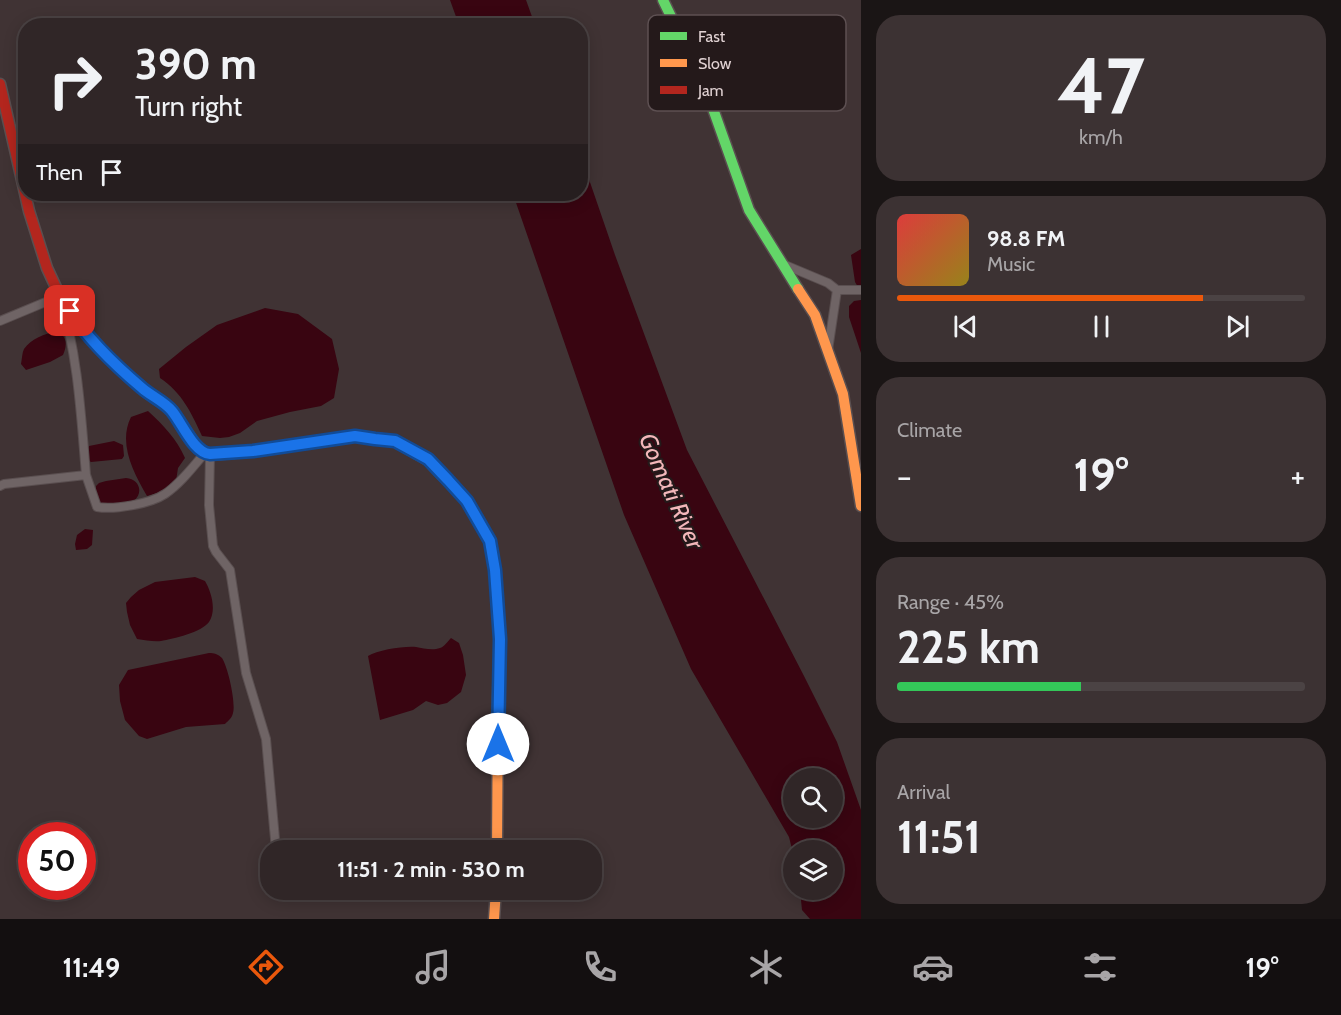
<!DOCTYPE html>
<meta charset="utf-8">
<style>
:root{--surface:#302627;--page:#3c3233;--text:#f1f3f6;--muted:#a8a5a7;--line:#4b4344;--accent:#ea580c}
body{margin:0;font-family:Cabin,sans-serif;background:var(--page);color:var(--text);height:100vh;display:flex;flex-direction:column;font-size:22px;white-space:nowrap}
*{box-sizing:border-box;margin:0}
p{font-size:20px;color:var(--muted)}
.icon{flex:none;width:33px;height:33px;fill:none;stroke:currentColor;stroke-width:2;stroke-linecap:round;stroke-linejoin:round}
.map{position:relative;flex:1;overflow:hidden}
.details{display:flex;flex-direction:column;gap:15px;padding:15px;background:#1a1515;width:480px}
.details>*{flex:none}
.guide{position:absolute;left:18px;top:18px;width:570px;height:183px;border-radius:24px;box-shadow:0 3px 15px #0003,0 0 0 2px var(--line);background:#302627;color:var(--text);overflow:hidden}
.buttons{position:absolute;left:783px;top:768px;display:grid;gap:12px}
.buttons a{display:grid;place-items:center;width:60px;height:60px;border-radius:50%;background:var(--surface);box-shadow:0 3px 15px #0003,0 0 0 2px var(--line);font-size:30px}
.speed{position:absolute;left:18px;top:822px;display:flex;gap:12px;font-size:30px;font-weight:700;text-align:center}
.speed>*{display:grid;place-content:center;width:78px;height:78px;border-radius:50%;background:var(--surface);box-shadow:0 3px 15px #0003,0 0 0 2px var(--line);line-height:1}
.speed .limit{border:9px solid #d22;background:#fff;color:#111}
.pin{position:absolute;display:grid;place-items:center;width:51px;height:51px;color:#fff;margin:-26px;border-radius:12px;box-shadow:0 3px 9px #0006}
.me{position:absolute;width:66px;margin:-33px;rotate:0deg;stroke-linejoin:round;filter:drop-shadow(0 0 4px #0008)}
.turn{display:flex;align-items:center;gap:21px;height:126px;padding:0 18px;font-size:27px}
.turn .icon{width:78px;height:78px;stroke-width:2.5}
.turn b{display:block;font-size:42px;line-height:51px}
.then{display:flex;align-items:center;height:57px;padding:0 18px;background:#0003;gap:12px;font-size:22px}
.big{font-size:45px;font-weight:700;line-height:1.1}
.details .tile{flex:1;display:flex;flex-direction:column;justify-content:center;gap:9px;min-width:0;padding:0 21px;border-radius:24px;background:var(--page)}
.details .dial{align-items:center;gap:0}
.dial b{font-size:78px;line-height:1}
.song{display:flex;align-items:center;gap:18px}
.cover{width:72px;height:72px;border-radius:9px;background:linear-gradient(135deg,hsl(0 70% 55%),hsl(50 70% 35%))}
.played{height:6px;border-radius:3px;background:linear-gradient(90deg,var(--accent) 75%,var(--line) 75%)}
.keys{display:flex;justify-content:space-around;direction:ltr}
.heat{display:flex;justify-content:space-between;align-items:center;font-size:33px;direction:ltr}
.charge{height:9px;border-radius:4px;background:linear-gradient(90deg,#34c759 45%,var(--line) 0)}
.trip{position:absolute;left:260px;top:840px;width:342px;height:60px;border-radius:24px;background:var(--surface);box-shadow:0 3px 15px #0003,0 0 0 2px var(--line);font-weight:700;line-height:60px;text-align:center}
.tab-bar{display:flex;height:96px;justify-content:space-around;align-items:center;background:#130f10;color:var(--muted)}
.tab-bar .icon{width:42px;height:42px}
.tab-bar .current{color:var(--accent)}
.tab-bar b{font-size:27px;color:var(--text)}
main{display:flex;flex:1;min-height:0}
.map>svg:first-child{display:block}
.water{fill:#390511;fill-rule:evenodd}
.lines{fill:none;stroke-linecap:round;stroke-linejoin:round}
.street-casing{stroke:#5a4f50;stroke-width:10}
.fast-casing{stroke:#5a4f50;stroke-width:13}
.slow-casing{stroke:#5a4f50;stroke-width:13}
.jam-casing{stroke:#5a4f50;stroke-width:13}
.street{stroke:#6f6465;stroke-width:8}
.fast{stroke:#63d668;stroke-width:10}
.slow{stroke:#ff974d;stroke-width:10}
.jam{stroke:#b3261e;stroke-width:10}
.route-casing{stroke:#114b97;stroke-width:15}
.route{stroke:#1a73e8;stroke-width:10}
.labels{text-anchor:middle;stroke-width:4.5;stroke-linejoin:round;paint-order:stroke}
.water-label{font-size:24px;font-style:italic;fill:#f3b7ba;stroke:#24191a}
.key{fill:#24191a;stroke:#5d5052;stroke-width:1.5}
.key-label{font-size:16px;fill:#e1d2d3}
</style>
<main>
<div class="map">
<svg width="861" height="919" viewBox="0 0 861 919">
<rect width="100%" height="100%" fill="#403334"/>
<path class="water" d="M450 0H526L535 25H459Z
M581 156 615 255 687 450 804 676 837 742 861 810V919H810L802 910 800 890H832V850H794L793 853 789 837 691 669 624 515 513 194H580ZM794 778H832V818H794Z
M861 249V286L858 287 855 282 851 255Z
M861 300V353L849 317V306L854 301Z
M265 308 298 314 332 339 339 369 334 398 321 406 290 412 257 421 240 433 229 437 220 438 202 436C191 412 182 393 160 378L159 369 186 347 217 325Z
M56 332C68 335 67 346 63 355L50 362 26 370 21 364C22 359 22 353 24 349 31 339 45 333 56 332Z
M148 411C164 426 176 438 185 458L178 468 176 481 164 491 147 496C133 472 118 443 131 417Z
M114 441 123 445 124 456 122 459 91 462 88 460 86 452 89 446Z
M126 478C139 479 144 492 134 501 130 504 125 504 120 505 104 507 94 505 96 486L99 483 106 481Z
M85 529 93 530 92 545 87 549 76 550 75 544 77 535Z
M195 577 205 581C211 591 217 610 209 622 202 632 173 639 161 641 154 642 145 640 137 639L130 625 127 612 126 603 131 597 139 590 155 582Z
M451 638 459 643 463 655 466 675 461 692 447 703 438 705 426 701 413 710 380 720 368 656C378 650 403 646 416 647 423 648 432 651 440 648 444 647 448 641 451 638Z
M209 653C214 653 218 654 222 658 228 667 236 703 233 713 232 718 228 721 225 724L186 727 147 739 139 736 125 720 120 701 119 685 128 670Z"/>
<g class="lines">
<g class="street-casing">
<path id="street" d="M785 265 828 283 837 290
M0 321 60 296C78 355 81 415 86 475L4 484 0 486
M828 350 837 290H861
M210 455 209 505 213 546 216 552 230 570 246 673 266 739 276 850
M86 475 97 507C114 510 150 504 165 494 180 484 192 468 204 454
M451 850H471"/>
</g>
<g class="fast-casing">
<path id="fast" d="M663 0 706 89 749 210 798 289
M122 371 149 394 171 409 196 446 204 454 210 455 253 451 355 436 395 441 428 460 467 501 490 541 495 570"/>
</g>
<g class="slow-casing">
<path id="slow" d="M798 289 815 315 843 394 861 506
M495 570 500 639 498 698 497 850
M494 919 496 890"/>
</g>
<g class="jam-casing">
<path id="jam" d="M0 84 29 211 47 268 60 296 79 326 122 371"/>
</g>
<use href="#street" class="street"/>
<use href="#fast" class="fast"/>
<use href="#slow" class="slow"/>
<use href="#jam" class="jam"/>
</g>
<g class="lines">
<g class="route-casing">
<path id="route" d="M70 311C89 341 116 366 142 388 151 396 165 402 172 411 182 423 194 453 210 454L253 451 355 436 375 439 395 441 428 459 448 480 467 501 490 541 495 570 500 639 498 744"/>
</g>
<use href="#route" class="route"/>
</g>
<g class="labels">
<g class="water-label">
<text transform="translate(671 491) rotate(66)" y="8">Gomati River</text>
</g>
</g>
<rect x="648" y="15" width="198" height="96" rx="9" class="key"/>
<rect x="660" y="32" width="27" height="8" fill="#63d668"/>
<rect x="660" y="59" width="27" height="8" fill="#ff974d"/>
<rect x="660" y="86" width="27" height="8" fill="#b3261e"/>
<g class="key-label">
<text x="698" y="42">Fast</text>
<text x="698" y="69">Slow</text>
<text x="698" y="96">Jam</text>
</g>
</svg>
<div class="buttons">
<a><svg class="icon" aria-label="search" viewBox="0 0 24 24"><circle cx="10" cy="10" r="6"/><path d="M15 15l6 6"/></svg></a>
<a><svg class="icon" aria-label="layers" viewBox="0 0 24 24"><path d="M12 4l9 5-9 5-9-5zM3 14l9 5 9-5"/></svg></a>
</div>
<div class="speed"><div class="limit">50</div></div>
<div class="pin" style="left:70px;top:311px;background:#d93025"><svg class="icon" aria-label="arrive" viewBox="0 0 24 24"><path d="M6 21V4h12l-3 4 3 4H6"/></svg></div>
<svg class="me" style="left:498px;top:744px" viewBox="-20 -20 40 40"><circle r="19" fill="#fff"/><path d="M0-13L10 11 0 6-10 11z" fill="#1a73e8"/></svg>
<div class="trip">11:51 · 2 min · 530 m</div>
<div class="guide">
<div class="turn"><svg class="icon" aria-label="right" viewBox="0 0 24 24"><path d="M7 20v-9h11M14 6l5 5-5 5"/></svg><div><b>390 m</b>Turn right</div></div>
<div class="then">Then<svg class="icon" aria-label="arrive" viewBox="0 0 24 24"><path d="M6 21V4h12l-3 4 3 4H6"/></svg></div>
</div>
</div>
<section class="details">
<div class="tile dial"><b>47</b><p>km/h</p></div>
<div class="tile">
<div class="song"><i class="cover"></i><div><b>98.8 FM</b><p>Music</p></div></div>
<div class="played"></div>
<div class="keys"><svg class="icon" aria-label="previous" viewBox="0 0 24 24"><path d="M18 5L8 12l10 7zM5 5v14"/></svg><svg class="icon" aria-label="pause" viewBox="0 0 24 24"><path d="M8 5v14M16 5v14"/></svg><svg class="icon" aria-label="next" viewBox="0 0 24 24"><path d="M6 5l10 7-10 7zM19 5v14"/></svg></div>
</div>
<div class="tile"><p>Climate</p>
<div class="heat"><a>−</a><b class="big">19°</b><a>+</a></div>
</div>
<div class="tile"><p>Range · 45%</p><b class="big">225 km</b><div class="charge"></div></div>
<div class="tile"><p>Arrival</p><b class="big">11:51</b></div>
</section>
</main>
<nav class="tab-bar">
<b>11:49</b>
<svg class="icon current" aria-label="directions" viewBox="0 0 24 24"><path d="M12 3l9 9-9 9-9-9zM9 14v-3h6M13 9l2 2-2 2"/></svg>
<svg class="icon" aria-label="music" viewBox="0 0 24 24"><path d="M9 18V5l10-2v13"/><circle cx="6" cy="18" r="3"/><circle cx="16" cy="16" r="3"/></svg>
<svg class="icon" aria-label="phone" viewBox="0 0 24 24"><path d="M5 4h4l2 5-3 2q2 4 5 5l2-3 5 2v4C11 20 4 13 5 4z"/></svg>
<svg class="icon" aria-label="climate" viewBox="0 0 24 24"><path d="M12 3v18M4 7l16 10M4 17L20 7"/></svg>
<svg class="icon" aria-label="car" viewBox="0 0 24 24"><path d="M5 17H2v-5l4-1 3-4h7l3 4 3 1v5h-3M9 17h6M6 11h13"/><circle cx="7" cy="17" r="2"/><circle cx="17" cy="17" r="2"/></svg>
<svg class="icon" aria-label="filters" viewBox="0 0 24 24"><path d="M4 7h16M4 17h16"/><circle cx="9" cy="7" r="2"/><circle cx="15" cy="17" r="2"/></svg>
<b>19°</b>
</nav>
